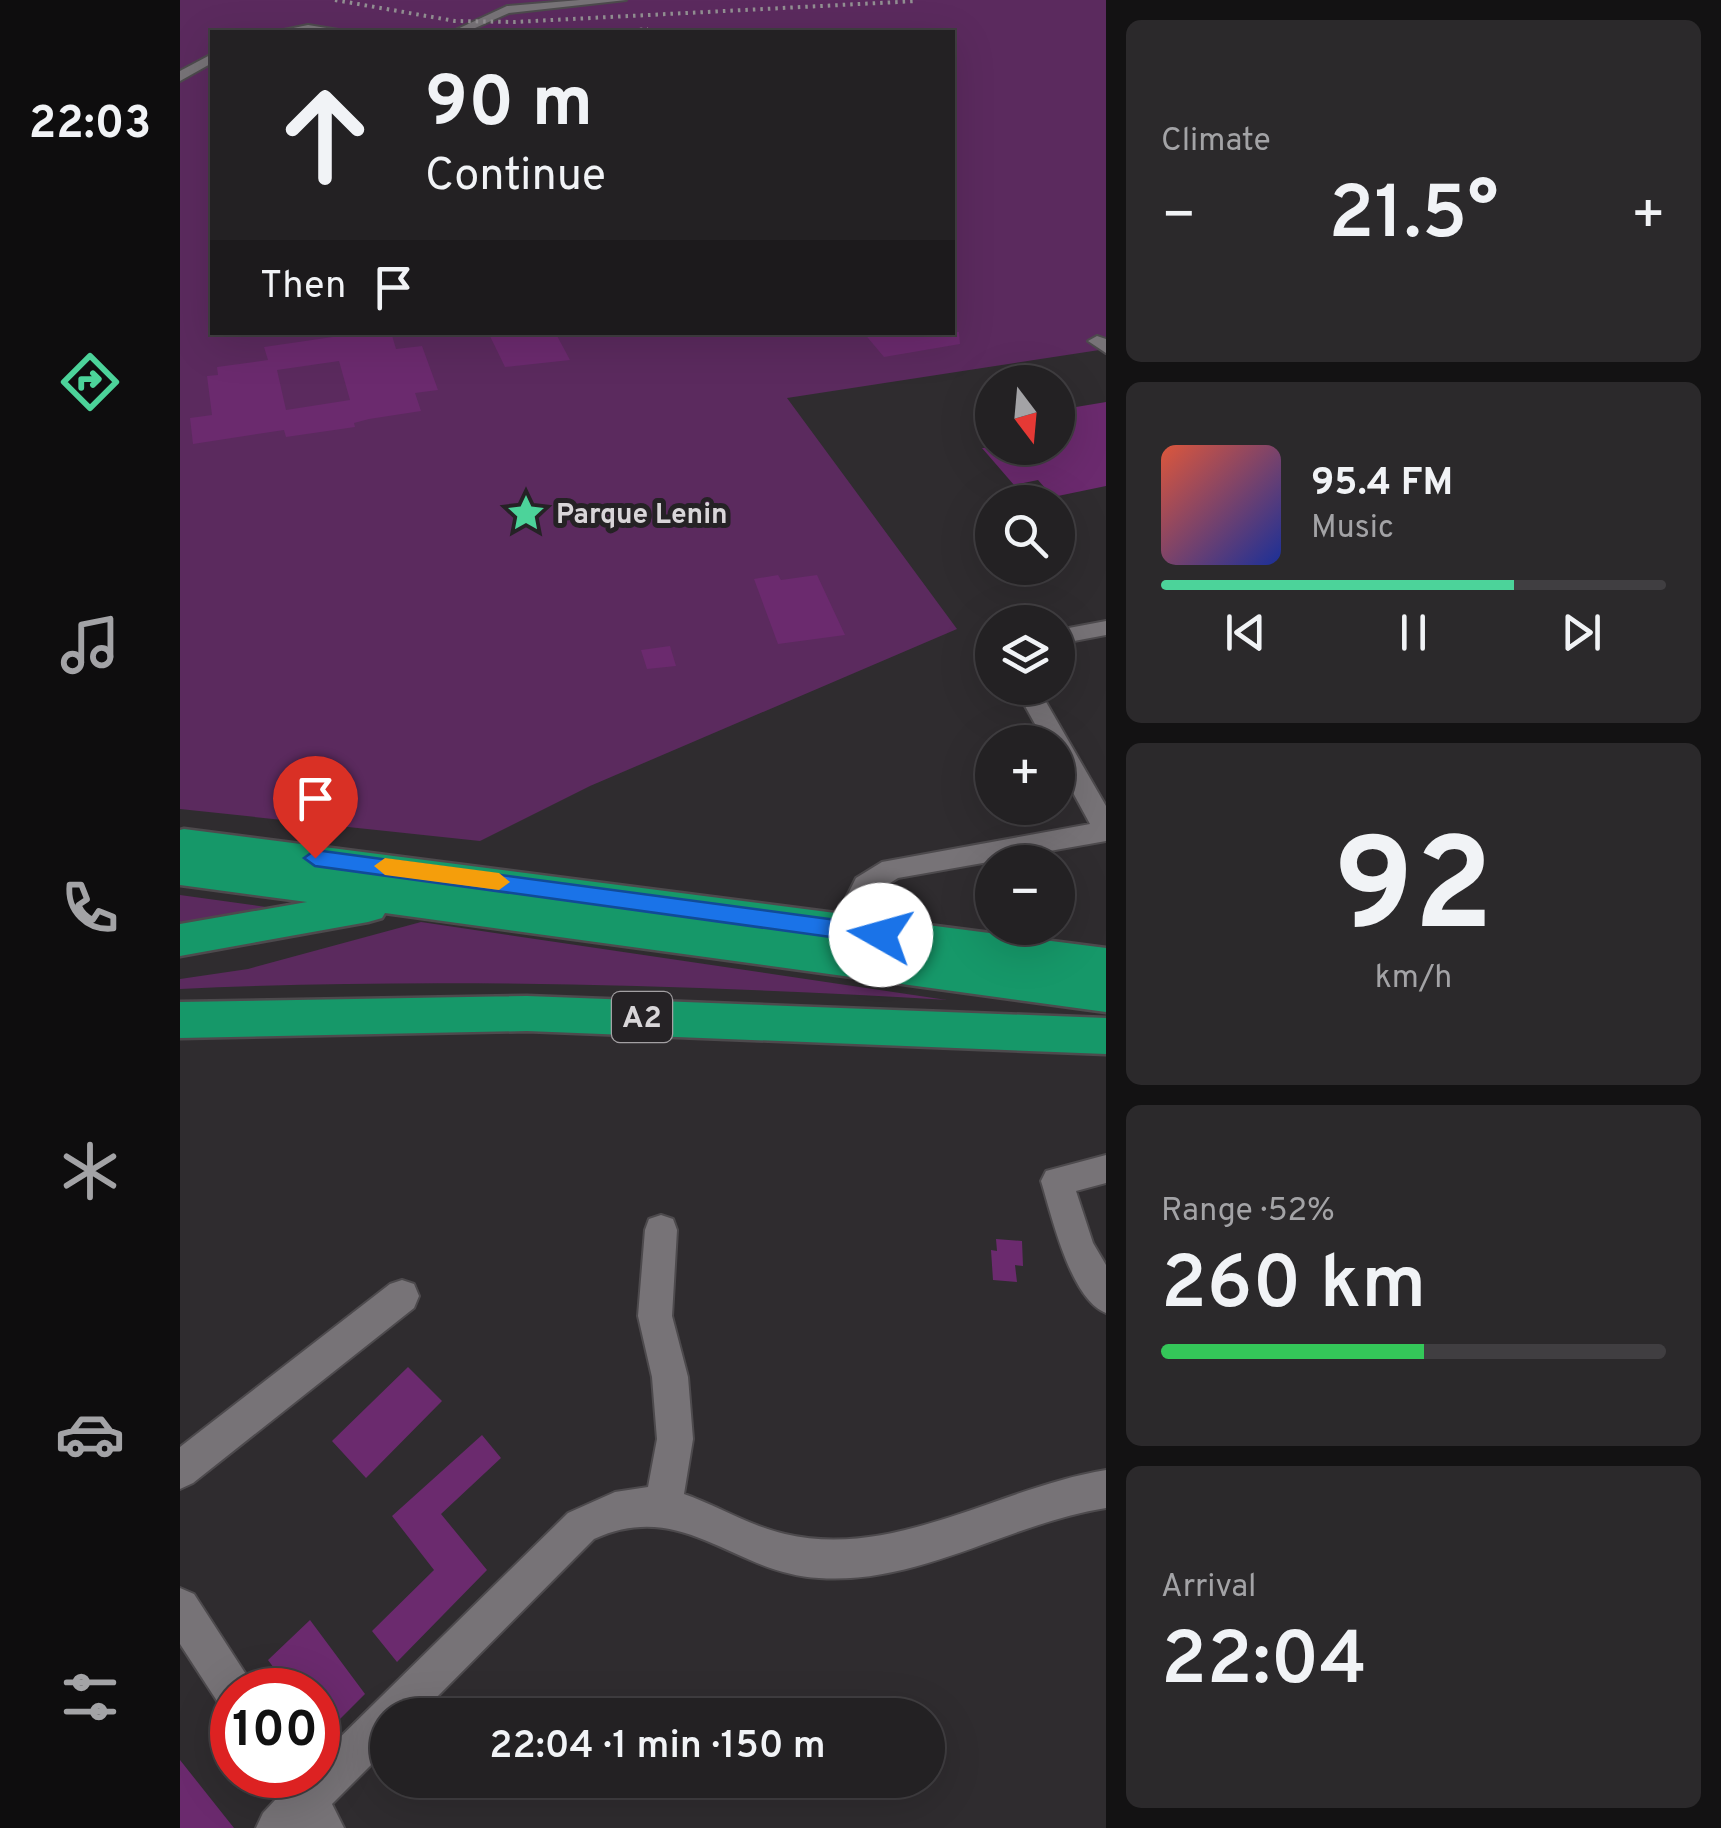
<!DOCTYPE html>
<meta charset="utf-8">
<style>
:root{--surface:#232123;--page:#2b292b;--text:#f1f3f6;--muted:#a3a3a6;--line:#403e41;--accent:#4cd39a}
body{margin:0;font-family:Overpass,sans-serif;background:var(--page);color:var(--text);height:100vh;display:flex;flex-direction:column;font-size:38px;white-space:nowrap}
*{box-sizing:border-box;margin:0}
p{font-size:32px;color:var(--muted)}
.icon{flex:none;width:55px;height:55px;fill:none;stroke:currentColor;stroke-width:2;stroke-linecap:round;stroke-linejoin:round}
.map{position:relative;flex:1;overflow:hidden}
.panel{display:flex;flex-direction:column;gap:20px;padding:20px;background:#131213;width:615px}
.panel>*{flex:none}
.banner{position:absolute;left:30px;top:30px;width:745px;height:305px;border-radius:0px;box-shadow:0 10px 40px #0002,0 0 0 2px var(--line);background:#232123;color:var(--text);overflow:hidden}
.needle{width:65px;rotate:164deg}
.buttons{position:absolute;left:795px;top:365px;display:grid;gap:20px}
.buttons a{display:grid;place-items:center;width:100px;height:100px;border-radius:50%;background:var(--surface);box-shadow:0 10px 40px #0002,0 0 0 2px var(--line);font-size:50px}
.speed{position:absolute;left:30px;top:1668px;display:flex;gap:20px;font-size:50px;font-weight:700;text-align:center}
.speed>*{display:grid;place-content:center;width:130px;height:130px;border-radius:50%;background:var(--surface);box-shadow:0 10px 40px #0002,0 0 0 2px var(--line);line-height:1}
.speed .limit{border:15px solid #d22;background:#fff;color:#111}
.pin{position:absolute;display:grid;place-items:center;width:85px;height:85px;color:#fff;margin:-102px -42px;border-radius:50% 50% 50% 0;rotate:-45deg;box-shadow:0 0 10px #0007}
.pin .icon{rotate:45deg}
.me{position:absolute;width:110px;margin:-55px;rotate:277deg;stroke-linejoin:round;filter:drop-shadow(0 0 8px #0008)}
.turn{display:flex;align-items:center;gap:35px;height:210px;padding:0 50px;font-size:45px}
.turn .icon{width:130px;height:130px;stroke-width:2.5}
.turn b{display:block;font-size:70px;line-height:85px}
.then{display:flex;align-items:center;height:95px;padding:0 50px;background:#0003;gap:20px;font-size:38px}
.big{font-size:75px;font-weight:600;line-height:1.1}
.panel .card{flex:1;display:flex;flex-direction:column;justify-content:center;gap:15px;min-width:0;padding:0 35px;border-radius:15px;background:var(--page)}
.panel .dial{align-items:center;gap:0}
.dial b{font-size:130px;line-height:1}
.song{display:flex;align-items:center;gap:30px}
.cover{width:120px;height:120px;border-radius:15px;background:linear-gradient(135deg,hsl(10 70% 55%),hsl(230 70% 35%))}
.played{height:10px;border-radius:5px;background:linear-gradient(90deg,var(--accent) 70%,var(--line) 70%)}
.keys{display:flex;justify-content:space-around;direction:ltr}
.heat{display:flex;justify-content:space-between;align-items:center;font-size:55px;direction:ltr}
.charge{height:15px;border-radius:8px;background:linear-gradient(90deg,#34c759 52%,var(--line) 0)}
.trip{position:absolute;left:190px;top:1698px;width:575px;height:100px;border-radius:50px;background:var(--surface);box-shadow:0 10px 40px #0002,0 0 0 2px var(--line);font-weight:600;line-height:100px;text-align:center}
main{display:flex;flex:1;min-height:0}
.tabs{display:flex;flex-direction:column;width:180px;justify-content:space-around;align-items:center;background:#0e0d0e;color:var(--muted)}
.tabs .icon{width:70px;height:70px}
.tabs .active{color:var(--accent)}
.tabs b{font-size:45px;color:var(--text)}
.map>svg:first-child{display:block}
.green{fill:#5b2a5e;fill-rule:evenodd}
.building{fill:#6b2a6e;fill-rule:evenodd}
.lines{fill:none;stroke-linecap:round;stroke-linejoin:round}
.minor-casing{stroke:#4d4a4d;stroke-width:4}
.highway-casing{stroke:#4d4a4d;stroke-width:5}
.minor{fill:#777377;fill-rule:evenodd}
.highway{fill:#169869;fill-rule:evenodd}
.rail{stroke:#928f92;stroke-width:4;stroke-dasharray:2.5 5;stroke-linecap:butt}
.route{fill:#1a73e8;stroke:#114b97;stroke-width:2.5}
.slow{fill:#f59e0b}
.labels{text-anchor:middle;stroke-width:10;stroke-linejoin:round;paint-order:stroke}
.far-poi-label{font-size:28px;font-weight:bold;fill:#d9d6d9;stroke:#252225;text-anchor:start}
.shield{fill:#252225;stroke:#a3a0a3;stroke-width:2.5}
.shield-label{font-size:30px;font-weight:bold;fill:#d9d6d9}
</style>
<main>
<nav class="tabs">
<b>22:03</b>
<svg class="icon active" aria-label="directions" viewBox="0 0 24 24"><path d="M12 3l9 9-9 9-9-9zM9 14v-3h6M13 9l2 2-2 2"/></svg>
<svg class="icon" aria-label="music" viewBox="0 0 24 24"><path d="M9 18V5l10-2v13"/><circle cx="6" cy="18" r="3"/><circle cx="16" cy="16" r="3"/></svg>
<svg class="icon" aria-label="phone" viewBox="0 0 24 24"><path d="M5 4h4l2 5-3 2q2 4 5 5l2-3 5 2v4C11 20 4 13 5 4z"/></svg>
<svg class="icon" aria-label="climate" viewBox="0 0 24 24"><path d="M12 3v18M4 7l16 10M4 17L20 7"/></svg>
<svg class="icon" aria-label="car" viewBox="0 0 24 24"><path d="M5 17H2v-5l4-1 3-4h7l3 4 3 1v5h-3M9 17h6M6 11h13"/><circle cx="7" cy="17" r="2"/><circle cx="17" cy="17" r="2"/></svg>
<svg class="icon" aria-label="filters" viewBox="0 0 24 24"><path d="M4 7h16M4 17h16"/><circle cx="9" cy="7" r="2"/><circle cx="15" cy="17" r="2"/></svg>
</nav>
<div class="map">
<svg width="926" height="1828" viewBox="0 0 926 1828">
<rect width="100%" height="100%" fill="#2f2c2f"/>
<path class="green" d="M0 0H926V349L607 398 777 629 410 786 300 841 0 809ZM32 32H772V332H32Z
M0 895 93 908 91 913 0 926Z
M241 922 767 1000H768C512 985 256 977 0 989V979L68 969Z"/>
<path class="building" d="M187 332H211L216 349 242 346 258 390 235 393 241 411 189 419 174 423 175 427 106 437 104 430 13 444 10 418 32 415 27 376 38 375 37 367 88 360 84 347ZM159 361 170 400 106 410 97 370Z
M308 332H375L390 360 325 367Z
M683 332H779L780 344 704 357Z
M926 402V486L873 497 858 480 834 485 802 448H832L839 456 878 448V410Z
M598 575 601 580 637 575 665 635 598 644 574 579Z
M490 646 496 666 467 669 461 650Z
M816 1239 842 1241 843 1266 835 1265 837 1282 813 1280 811 1250 817 1251Z
M228 1367 262 1401 186 1478 152 1441Z
M302 1435 321 1458 261 1514 307 1570 217 1662 192 1631 254 1570 212 1516Z
M130 1620 185 1694 138 1741V1690H110L88 1660Z
M0 1760 54 1828H0Z"/>
<g class="lines">
<g class="minor-casing">
<path id="minor" d="M400 0H446L329 13 286 32H271L327 6Z
M128 25 171 32H94Z
M32 54V63L0 81V71Z
M917 336 926 339V353L908 341Z
M926 621V635L878 644V630Z
M835 688H858L926 806V841L718 878 696 892 674 938 664 941 654 938 650 930 676 878 702 862 910 824 878 765V742H865Z
M926 1155V1183L896 1191 913 1243 926 1265V1313C890 1299 872 1216 861 1181L866 1171Z
M481 1215 493 1219 497 1230 492 1316 508 1377 513 1439 504 1494C538 1506 570 1526 605 1534 714 1560 820 1487 926 1470V1508C830 1523 738 1585 639 1578 552 1573 504 1498 414 1539L239 1715H208V1748L152 1804 164 1828H76L83 1813 97 1798 86 1775H138V1759L388 1513 435 1492 468 1487 477 1439 472 1377 458 1316 465 1230 469 1219Z
M222 1280 234 1284 239 1296 234 1308 13 1483 0 1489V1447L210 1284Z
M0 1588 14 1594 67 1676 73 1690H52V1710L39 1704 0 1644Z"/>
</g>
<g class="highway-casing">
<path id="highway" d="M4 829 926 948V1012L205 913 202 918 188 922 0 956V924L127 902 0 885V830Z
M347 996 926 1018V1054L347 1031 0 1038V1002Z"/>
</g>
<use href="#minor" class="minor"/>
<use href="#highway" class="highway"/>
<path class="rail" d="M155 0 275 21 334 22 737 1
M430 32 468 29"/>
</g>
<path class="route" d="M135 850 701 926 713 935 701 944 135 866 124 858Z"/>
<path class="slow" d="M205 858 319 873 330 882 319 890 205 875 194 866Z"/>
<defs>
<g id="sight-bare" transform="scale(3)"><path d="M0-6L1.8-2.2L6-1.7L2.9 1.2L3.7 5.4L0 3.3L-3.7 5.4L-2.9 1.2L-6-1.7L-1.8-2.2Z" fill="#4cd39a" stroke="#252225" stroke-width="2.5" paint-order="stroke"/></g>
</defs>
<g fill-rule="evenodd">
<use href="#sight-bare" x="346" y="513"/>
</g>
<g class="labels">
<g class="far-poi-label">
<text x="376" y="523">Parque Lenin</text>
</g>
<rect class="shield" x="432" y="992" width="60" height="50" rx="8"/>
<g class="shield-label">
<text x="462" y="1027">A2</text>
</g>
</g>
</svg>
<div class="buttons">
<a><svg class="needle" viewBox="-14 -14 28 28"><path d="M0-13l5 13h-10z" fill="#e53935"/><path d="M0 13l5-13h-10z" fill="#a3a3a6"/></svg></a>
<a><svg class="icon" aria-label="search" viewBox="0 0 24 24"><circle cx="10" cy="10" r="6"/><path d="M15 15l6 6"/></svg></a>
<a><svg class="icon" aria-label="layers" viewBox="0 0 24 24"><path d="M12 4l9 5-9 5-9-5zM3 14l9 5 9-5"/></svg></a>
<a>+</a>
<a>−</a>
</div>
<div class="speed"><div class="limit">100</div></div>
<div class="pin" style="left:135px;top:858px;background:#d93025"><svg class="icon" aria-label="arrive" viewBox="0 0 24 24"><path d="M6 21V4h12l-3 4 3 4H6"/></svg></div>
<svg class="me" style="left:701px;top:935px" viewBox="-20 -20 40 40"><circle r="19" fill="#fff"/><path d="M0-13L10 11 0 6-10 11z" fill="#1a73e8"/></svg>
<div class="trip">22:04 · 1 min · 150 m</div>
<div class="banner">
<div class="turn"><svg class="icon" aria-label="ahead" viewBox="0 0 24 24"><path d="M12 20V5M6 11l6-6 6 6"/></svg><div><b>90 m</b>Continue</div></div>
<div class="then">Then<svg class="icon" aria-label="arrive" viewBox="0 0 24 24"><path d="M6 21V4h12l-3 4 3 4H6"/></svg></div>
</div>
</div>
<section class="panel">
<div class="card"><p>Climate</p>
<div class="heat"><a>−</a><b class="big">21.5°</b><a>+</a></div>
</div>
<div class="card">
<div class="song"><i class="cover"></i><div><b>95.4 FM</b><p>Music</p></div></div>
<div class="played"></div>
<div class="keys"><svg class="icon" aria-label="previous" viewBox="0 0 24 24"><path d="M18 5L8 12l10 7zM5 5v14"/></svg><svg class="icon" aria-label="pause" viewBox="0 0 24 24"><path d="M8 5v14M16 5v14"/></svg><svg class="icon" aria-label="next" viewBox="0 0 24 24"><path d="M6 5l10 7-10 7zM19 5v14"/></svg></div>
</div>
<div class="card dial"><b>92</b><p>km/h</p></div>
<div class="card"><p>Range · 52%</p><b class="big">260 km</b><div class="charge"></div></div>
<div class="card"><p>Arrival</p><b class="big">22:04</b></div>
</section>
</main>
